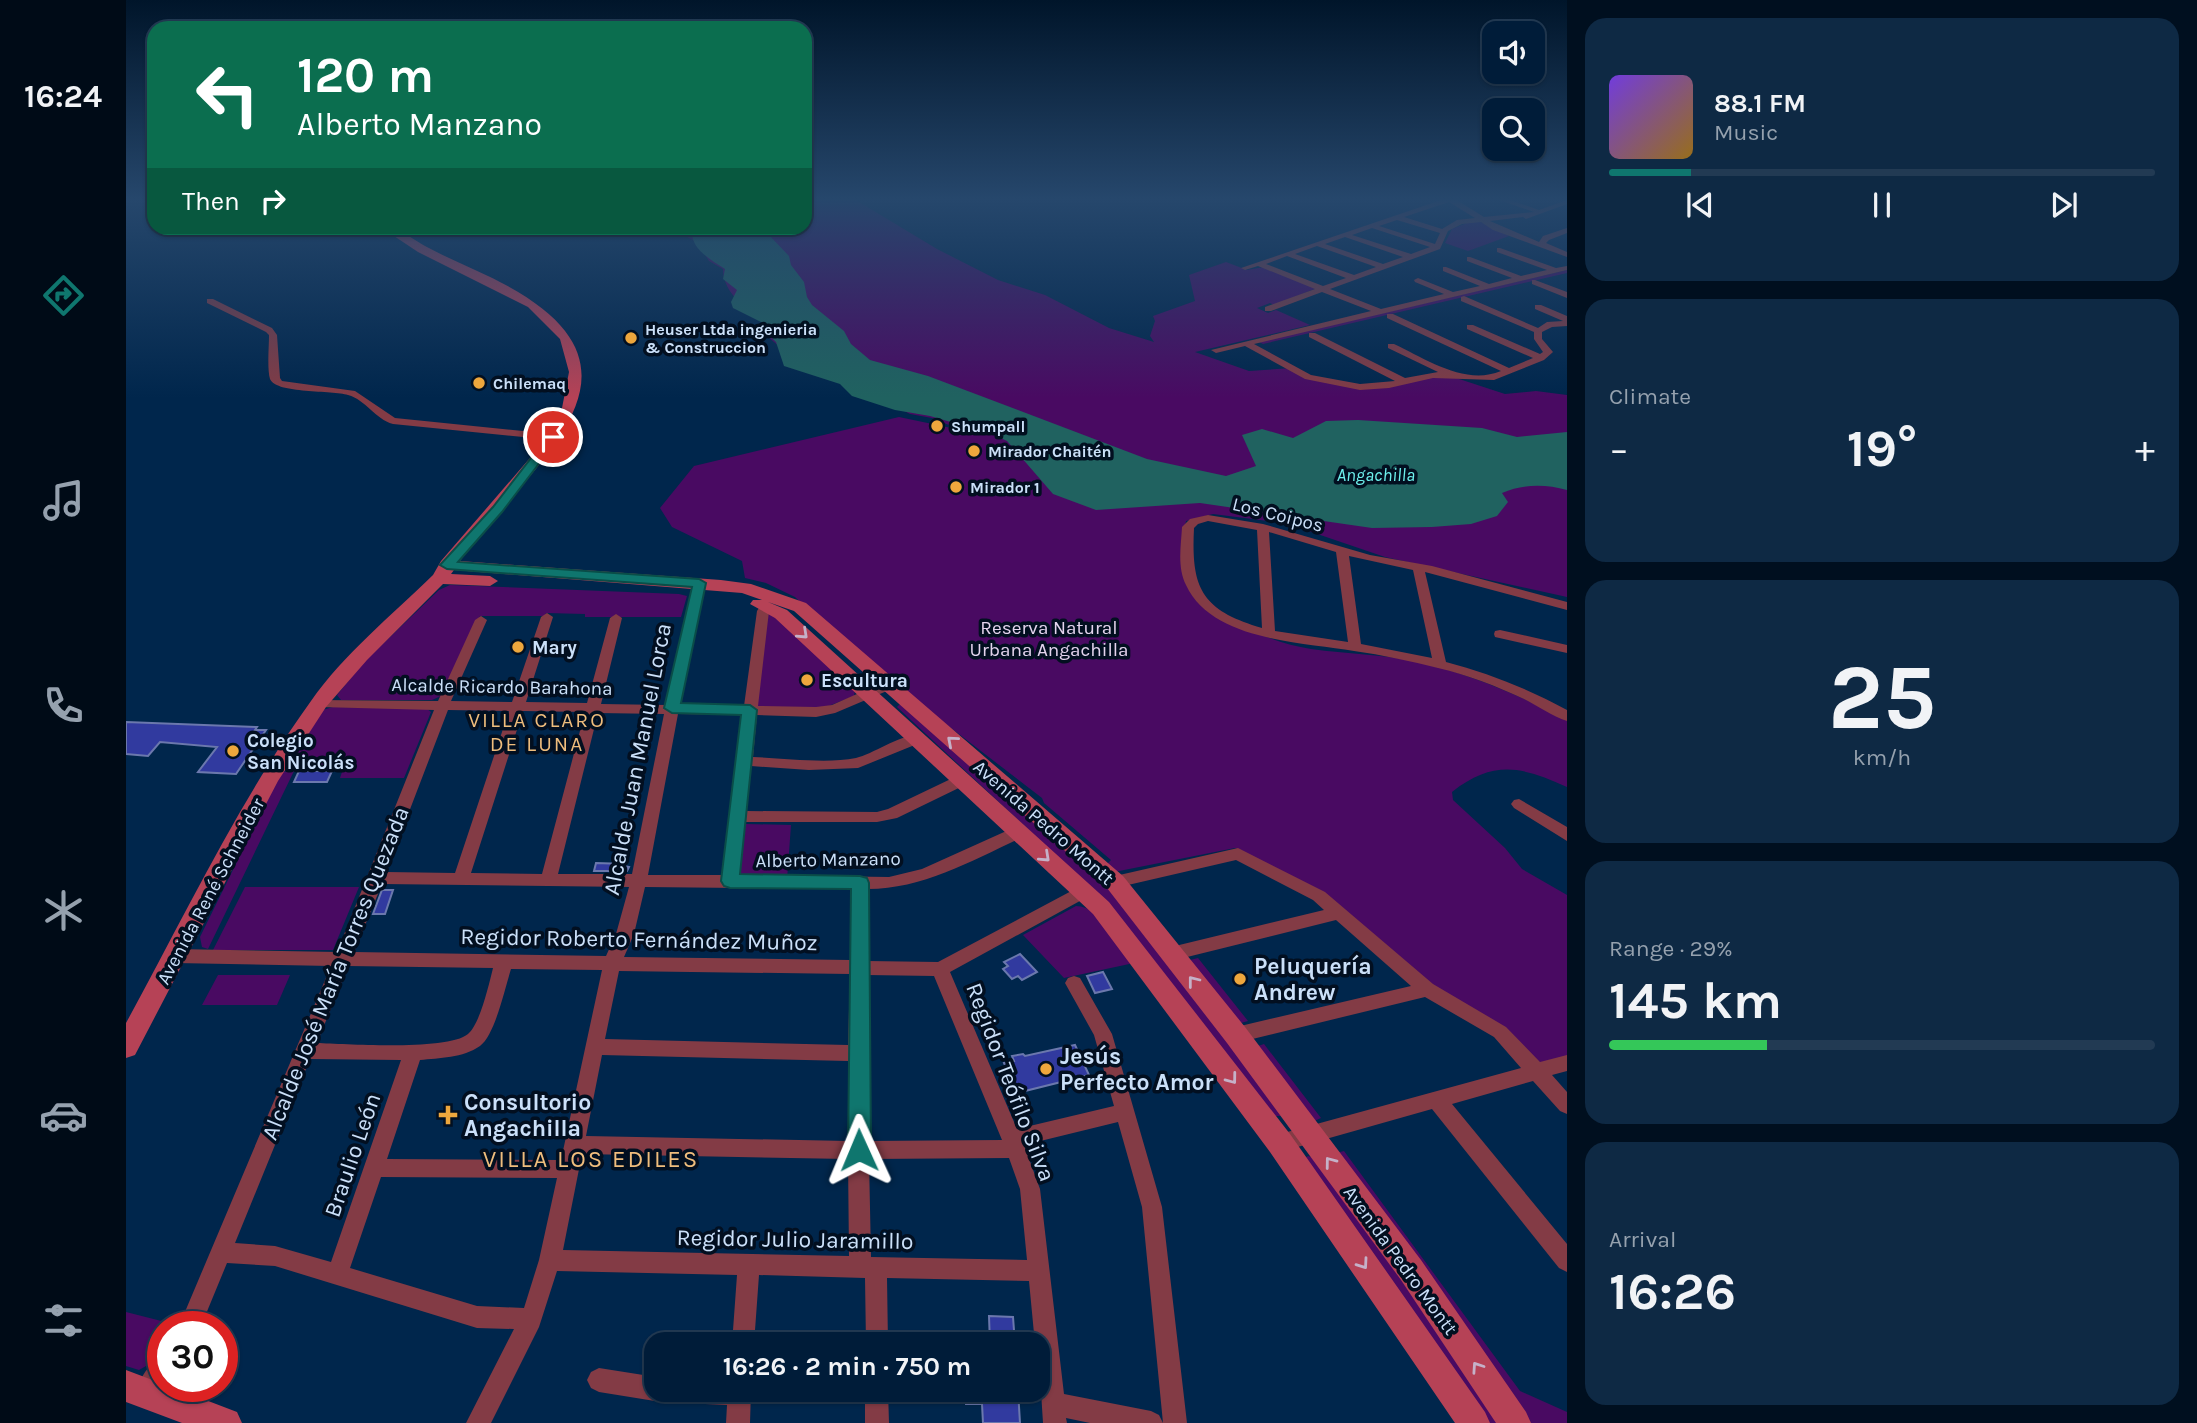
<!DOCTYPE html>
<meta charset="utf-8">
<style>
:root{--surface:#001c39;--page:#0e2944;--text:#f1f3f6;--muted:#95a1ae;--line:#223a53;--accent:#0f766e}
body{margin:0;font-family:Karla,sans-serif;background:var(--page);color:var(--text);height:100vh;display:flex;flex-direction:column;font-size:26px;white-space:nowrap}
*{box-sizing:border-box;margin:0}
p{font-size:23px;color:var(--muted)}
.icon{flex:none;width:38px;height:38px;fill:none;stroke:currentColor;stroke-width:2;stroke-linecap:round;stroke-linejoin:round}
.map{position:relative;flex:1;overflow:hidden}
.drawer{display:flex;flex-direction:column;gap:18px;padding:18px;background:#000f1f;width:630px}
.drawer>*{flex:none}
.top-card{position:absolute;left:21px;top:21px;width:665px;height:214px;border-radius:21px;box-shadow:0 2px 5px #0004,0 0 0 2px var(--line);background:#0b6e4f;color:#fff;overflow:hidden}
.tools{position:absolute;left:1356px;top:21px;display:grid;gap:14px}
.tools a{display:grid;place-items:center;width:63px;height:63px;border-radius:14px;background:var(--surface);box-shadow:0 2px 5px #0004,0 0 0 2px var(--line);font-size:35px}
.speed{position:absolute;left:21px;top:1311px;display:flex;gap:14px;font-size:35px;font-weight:700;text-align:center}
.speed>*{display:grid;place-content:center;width:91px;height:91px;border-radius:50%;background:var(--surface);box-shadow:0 2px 5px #0004,0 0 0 2px var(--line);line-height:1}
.speed .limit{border:10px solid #d22;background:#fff;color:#111}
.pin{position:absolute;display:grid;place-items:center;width:60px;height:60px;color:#fff;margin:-30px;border:4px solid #fff;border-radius:50%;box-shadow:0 2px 7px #0007}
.me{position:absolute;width:77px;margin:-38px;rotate:359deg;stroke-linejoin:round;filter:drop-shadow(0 0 5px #0008)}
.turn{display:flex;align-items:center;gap:24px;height:147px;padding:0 35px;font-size:32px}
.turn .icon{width:91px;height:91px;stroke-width:2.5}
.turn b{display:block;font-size:49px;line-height:60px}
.then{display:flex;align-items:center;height:66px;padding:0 35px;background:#0003;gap:14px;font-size:26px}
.big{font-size:52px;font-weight:700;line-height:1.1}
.drawer .tile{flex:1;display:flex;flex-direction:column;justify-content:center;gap:10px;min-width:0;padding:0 24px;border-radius:21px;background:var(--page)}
.drawer .dial{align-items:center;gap:0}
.dial b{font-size:91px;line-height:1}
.song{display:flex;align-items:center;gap:21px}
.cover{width:84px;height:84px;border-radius:10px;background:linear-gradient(135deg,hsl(260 70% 55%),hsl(40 70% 35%))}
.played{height:7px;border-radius:4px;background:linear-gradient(90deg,var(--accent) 15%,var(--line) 15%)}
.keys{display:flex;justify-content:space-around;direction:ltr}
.heat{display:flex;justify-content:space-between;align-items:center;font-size:38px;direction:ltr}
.charge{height:10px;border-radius:5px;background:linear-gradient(90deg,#34c759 29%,var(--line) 0)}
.trip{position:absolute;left:518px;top:1332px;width:406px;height:70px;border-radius:21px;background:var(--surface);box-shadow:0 2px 5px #0004,0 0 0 2px var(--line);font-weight:700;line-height:70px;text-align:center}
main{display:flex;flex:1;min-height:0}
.menu{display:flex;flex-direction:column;width:126px;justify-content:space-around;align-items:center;background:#000b17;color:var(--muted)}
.menu .icon{width:49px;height:49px}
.menu .on{color:var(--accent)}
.menu b{font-size:32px;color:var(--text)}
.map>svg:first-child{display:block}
.green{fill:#490a62}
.water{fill:#206260}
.building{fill:#313a9f;stroke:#6b78ad;stroke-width:2}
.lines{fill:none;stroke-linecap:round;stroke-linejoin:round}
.street{fill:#833b45;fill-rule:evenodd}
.secondary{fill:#b64256;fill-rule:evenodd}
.oneway{stroke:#c5b1c8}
.route{fill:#0f766e;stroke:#0a4d48;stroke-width:2}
.poi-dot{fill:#eea73d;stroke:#020f20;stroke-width:2.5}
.labels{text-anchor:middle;stroke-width:7;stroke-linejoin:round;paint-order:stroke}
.far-poi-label{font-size:16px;font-weight:bold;fill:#cbe0f9;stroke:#020f20;text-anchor:start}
.far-water-label{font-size:18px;font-style:italic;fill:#6df0ed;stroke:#020f20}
.street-label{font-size:19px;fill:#cbe0f9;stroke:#020f20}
.park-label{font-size:19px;fill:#e4d4ee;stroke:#020f20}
.poi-label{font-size:19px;font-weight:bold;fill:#cbe0f9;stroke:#020f20;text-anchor:start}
.neighbourhood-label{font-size:21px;letter-spacing:2px;fill:#efbd7d;stroke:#020f20}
.near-street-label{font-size:23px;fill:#cbe0f9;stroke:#020f20}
.near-poi-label{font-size:23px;font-weight:bold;fill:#cbe0f9;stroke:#020f20;text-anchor:start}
.near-neighbourhood-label{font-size:24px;letter-spacing:2px;fill:#efbd7d;stroke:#020f20}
</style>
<main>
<nav class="menu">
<b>16:24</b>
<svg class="icon on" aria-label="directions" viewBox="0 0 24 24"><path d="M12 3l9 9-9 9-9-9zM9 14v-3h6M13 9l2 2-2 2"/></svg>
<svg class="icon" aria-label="music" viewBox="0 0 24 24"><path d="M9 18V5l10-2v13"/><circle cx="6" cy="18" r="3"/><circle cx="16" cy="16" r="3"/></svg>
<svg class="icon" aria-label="phone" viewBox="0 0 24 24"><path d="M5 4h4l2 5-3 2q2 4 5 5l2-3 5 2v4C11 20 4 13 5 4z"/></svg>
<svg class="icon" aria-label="climate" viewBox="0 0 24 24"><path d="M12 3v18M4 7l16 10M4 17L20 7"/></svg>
<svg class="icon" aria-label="car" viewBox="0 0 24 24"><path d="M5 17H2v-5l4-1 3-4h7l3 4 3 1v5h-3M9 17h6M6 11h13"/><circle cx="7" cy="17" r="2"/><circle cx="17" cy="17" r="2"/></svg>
<svg class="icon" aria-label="filters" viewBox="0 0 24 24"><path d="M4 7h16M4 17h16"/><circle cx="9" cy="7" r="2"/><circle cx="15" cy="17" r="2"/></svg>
</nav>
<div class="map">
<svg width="1441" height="1423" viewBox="0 0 1441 1423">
<rect width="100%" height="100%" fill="#00264c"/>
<path class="green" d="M679 199H728L811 249 872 280 919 295 983 328 1028 342 1024 336 1029 321 1027 316 1069 301 1063 275 1100 262 1121 270 1138 267 1191 288 1148 305 1144 303 1131 308 1142 313 1150 310 1184 325 1069 352 1123 371 1166 368 1194 380 1253 387 1295 377 1324 376 1379 394 1410 391 1441 395V597L1259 557 1159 523 1087 514 1060 521C1057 536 1055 559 1061 574 1063 580 1070 586 1074 591 1101 624 1144 642 1185 649 1221 654 1256 654 1292 662 1344 674 1393 695 1441 720V787C1397 767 1368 759 1326 792L1327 800 1379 848 1396 869 1441 895V1059L1418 1065 1312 991 1193 891 1109 848 988 872 980 865 985 860 918 803 916 798 764 681 704 631 669 597 640 583 619 578 616 561 546 527 534 508 568 466 773 417 835 430 806 418 784 414 654 347C647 341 638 334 633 327L637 323C620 308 597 293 597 269L583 261 572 243 545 228H679Z
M1346 221 1355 222 1383 236 1342 251 1319 243 1326 229Z
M1441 270V273L1137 344 1133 342Z
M324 585 553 594 561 596 555 617H459V614L420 613 419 616H354L315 696 306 700H215L211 695 237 663 313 590Z
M646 613 729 690 728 696 700 707H628L638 615Z
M775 703 985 887 1158 1111 1154 1116H1149L979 901 771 707Z
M207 707 300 708 305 712 278 778H214L217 769H157L193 711Z
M168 771 82 949 76 947 74 937 155 772Z
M620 824 665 825 661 880 612 879 616 827Z
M119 887H233L207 950H87Z
M950 906C977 907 993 943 1008 963L938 978 897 935Z
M1072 958 1122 1021 1111 1024 1060 961Z
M92 975H164L151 1005H76Z
M1138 1044 1195 1118 1184 1123 1126 1048Z
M1218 1151 1394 1391 1441 1412V1423H1399L1210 1153Z
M1182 1156 1188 1158 1378 1423H1360L1177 1159Z
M0 1312 51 1325 37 1326C37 1348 33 1360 13 1370L0 1366Z"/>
<path class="water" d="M679 217 684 227 671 235 641 233 663 256 665 265 678 282 681 297 686 305 718 331 725 344 744 360 802 376 1021 459 1100 476 1130 466 1116 435 1136 429 1167 438 1200 421 1232 420 1356 428 1391 437 1441 432V490C1419 484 1397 484 1376 493L1382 502 1371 516 1345 524 1306 527 1246 528 1074 503 970 510 927 494 881 441 866 434 804 416 769 410 726 396 714 384 658 366 650 342 641 333 639 324 607 308 605 302 611 290 597 279 599 269C584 259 564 249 566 229L563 228H679Z"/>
<path class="building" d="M0 722 131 727 129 730H140L110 774 72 772 91 747 34 742 22 756 0 754Z
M173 771H206L201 782H168Z
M470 863 499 864 498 866 503 867 501 871H468Z
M256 890H267L259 914H247Z
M894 954 911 972 896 980 892 976 886 979 877 969 882 966 878 962Z
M977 972 986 989 969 993 961 976Z
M949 1045 963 1075 891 1093 878 1063 888 1061 886 1056 897 1054 899 1056Z
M863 1316 887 1317 889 1344H864Z
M839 1390H892L894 1423H857L856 1404H840Z"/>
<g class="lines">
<path class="street" d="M1318 199H1329L1358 217 1408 212 1370 199H1381L1413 210 1441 200V204L1400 219 1397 217 1364 221 1413 242 1417 236 1441 228V233L1423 240 1420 243 1441 252V257L1367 230 1355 222 1336 224 1322 231 1314 249 1204 289 1255 309 1318 294 1289 282 1288 280 1292 278 1327 292 1354 286 1317 271V267H1320L1363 284 1386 278 1341 261V257H1344L1395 276 1421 270 1371 252V248H1374L1430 268 1441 266V270L1128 344 1185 375 1234 384 1269 381 1183 337V333H1189L1279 378 1312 372 1262 348V344H1268C1300 359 1339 386 1375 371L1261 318V314H1267L1383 368 1407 358 1341 329V325H1347L1414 354 1417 352 1408 339V332L1335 301V297L1338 296 1412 328 1421 322 1437 321 1409 309V305H1415L1441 316V326L1426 327 1416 332V339L1427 352 1418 360 1368 380 1307 378 1263 388 1234 390 1179 379 1119 346 1090 353 1085 350 1245 311 1196 292 1145 311H1139V307L1189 289 1132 266 1119 270 1115 268ZM1323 202 1349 218 1331 220 1316 229 1278 217ZM1271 220 1314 233 1309 244 1253 226ZM1246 228 1304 247 1285 254 1226 235ZM1219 237 1277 257 1257 264 1199 244ZM1191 246 1250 267 1228 275 1169 254ZM1161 256 1220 278 1197 286 1140 264Z
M1409 280 1441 292V298L1406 284V280Z
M81 299H87L146 328 151 335 154 378 156 381 229 391 269 418 427 434 432 437 427 440 267 424C249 419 240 400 222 395 207 390 150 394 144 379 141 369 143 346 143 335L140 332 81 303Z
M1082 515 1137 524 1244 555 1306 566 1441 602V610L1299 572 1320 662C1362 673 1403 689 1441 710V721C1426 716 1412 706 1398 699 1370 686 1342 675 1312 668 1285 661 1256 655 1228 651 1176 642 1086 641 1060 585 1051 567 1055 546 1056 527L1064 519ZM1082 521 1131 530 1136 628C1075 610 1065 588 1068 528L1072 524ZM1143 532 1210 552 1222 642 1149 631ZM1223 556 1287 570 1306 658 1235 644Z
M574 579 580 583 554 705 618 706 631 611 636 603 640 602 646 606 643 611 632 706 690 707 706 705 758 682 763 681 770 685 768 688 709 713 690 717 631 715 627 757C657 758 700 764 730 758 748 754 779 731 796 736L798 739 796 742 732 768 683 770 625 766 620 811 751 812 762 809 831 776 836 775 843 780 841 784 771 818 751 822H619L613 875 763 877 796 869 887 828H899L901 832 899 836C849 859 798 889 742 889L741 961 812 962 951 888 957 886 963 888 965 892 963 896 824 972 891 1129 988 1106 968 1035 939 983 942 978 948 976 954 978 986 1034 1036 1207 1061 1423H1037L1016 1207 992 1122 898 1145 914 1189 938 1394 1025 1411 1033 1415 1037 1423H964L940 1418 941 1423H917L912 1344H909L903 1281 761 1278 762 1344H740L739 1278 633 1275 628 1344H606L611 1275 431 1271 413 1327 365 1423H340L388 1329 351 1328 149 1266 101 1263 75 1326H53L205 966 49 963 43 961 40 956 43 951 49 949 211 952 308 710 193 707 188 706 186 703 188 700 312 701 349 620 355 616 361 620 325 701 386 702 415 617 421 613 427 617 400 702 461 703 484 618 490 614 496 618 475 704 540 705 568 583ZM322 710 383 711 329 873 260 872ZM397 711 459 712 416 874 345 873ZM472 713 538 714 506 874H432ZM552 714 617 715 597 875H522ZM256 884 503 887 490 934 480 956 228 952ZM519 887 726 889 724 960 498 957 508 934ZM222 966 367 968C363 984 354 1024 342 1034 322 1051 220 1044 191 1043ZM385 969 476 970 435 1160 261 1159 294 1060C313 1058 337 1058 354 1046 369 1035 379 988 385 969ZM493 971 724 974 722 1045 479 1039ZM741 975 808 976 876 1140 742 1141ZM476 1055 722 1061V1141L460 1136ZM184 1059 275 1060 205 1262 149 1246 109 1243ZM456 1154 722 1159 723 1256 437 1250ZM883 1158 894 1189 901 1260 745 1257 743 1159ZM255 1177 431 1178 413 1260 398 1308 351 1306 224 1268Z
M1374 630 1441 645V653L1369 637 1368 634 1369 631Z
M1393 799 1441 827V841L1388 808 1385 804 1388 800Z
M1112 848 1199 892 1307 984 1380 1027 1414 1062 1441 1055V1071L1426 1075 1441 1092V1114L1434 1111 1407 1081 1326 1104 1441 1244V1272L1433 1268 1306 1109 1154 1152 1147 1149 1144 1143 1147 1137 1154 1134 1395 1068 1368 1037 1299 997 1110 1043 1104 1040 1101 1035 1104 1030 1110 1027 1285 986 1210 920 1045 961 1039 959 1036 954 1039 949 1045 947 1198 910 1187 900 1110 860 989 888 983 886 981 882 983 878 989 876Z
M37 1356C37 1376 41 1396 20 1405L12 1401 8 1393C14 1380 23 1361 37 1356Z
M473 1368 530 1377V1390H625L624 1423H600L601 1405 535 1402 473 1392 465 1388 461 1380 465 1372Z
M739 1390H762L763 1423H739Z"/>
<path class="secondary" d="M256 228C258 228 264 227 266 228 277 230 289 241 299 246 319 257 341 266 362 276 550 366 409 457 334 561L595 580 625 584 680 603 997 876 1119 1027 1295 1260 1400 1412 1405 1423H1370L1275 1280 1101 1043 981 888 668 611 642 602 661 610 983 902 1164 1134 1359 1412 1364 1423H1329L1144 1152 967 914 649 618 624 604 627 600H636L616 593 328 570 325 574 364 576 372 581 364 586 317 584 241 660 200 707 152 781 9 1055 0 1058V1023C59 915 113 801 185 701 218 654 266 615 307 575L315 561 416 444 436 408 443 372 434 339 402 307 292 252Z
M0 1370 37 1384V1386H43L111 1412 116 1423H56L0 1402Z"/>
</g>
<defs><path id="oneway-chevron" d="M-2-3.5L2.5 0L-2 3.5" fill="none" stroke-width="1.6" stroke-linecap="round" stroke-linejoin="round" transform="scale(1.75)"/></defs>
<g class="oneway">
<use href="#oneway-chevron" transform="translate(677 634) rotate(43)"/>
<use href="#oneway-chevron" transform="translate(826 741) rotate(-139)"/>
<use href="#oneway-chevron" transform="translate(919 857) rotate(43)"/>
<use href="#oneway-chevron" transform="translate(1067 981) rotate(-128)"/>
<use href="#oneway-chevron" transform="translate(1106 1079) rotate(53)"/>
<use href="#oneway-chevron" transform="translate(1204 1162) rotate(-127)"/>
<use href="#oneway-chevron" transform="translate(1237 1264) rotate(55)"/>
<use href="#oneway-chevron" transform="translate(1351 1367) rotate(-124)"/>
</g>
<linearGradient id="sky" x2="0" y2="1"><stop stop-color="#00152a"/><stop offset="0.5" stop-color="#26476c"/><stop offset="1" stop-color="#26476c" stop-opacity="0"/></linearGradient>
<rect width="1441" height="398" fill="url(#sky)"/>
<path class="route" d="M427 434 431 435V440L376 512 332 562 573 579 580 583 555 703 624 705 631 710 614 874 734 876 741 878 743 883 745 1150 741 1157 733 1160 725 1157 722 1150 725 889 604 888 598 886 595 881 615 715 546 713 538 708 566 587 321 569 314 565 367 507 423 435Z"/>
<g class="poi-dot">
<circle cx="505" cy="338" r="7"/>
<circle cx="353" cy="383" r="7"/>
<circle cx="811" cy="426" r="7"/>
<circle cx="848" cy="451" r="7"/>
<circle cx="830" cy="487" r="7"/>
<circle cx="392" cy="647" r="7"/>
<circle cx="681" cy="680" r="7"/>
<circle cx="107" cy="751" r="7"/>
<circle cx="1114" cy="979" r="7"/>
<circle cx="920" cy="1069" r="7"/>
<path d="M318.5 1104.5h7v7h7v7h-7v7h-7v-7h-7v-7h7z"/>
</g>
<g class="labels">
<g class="far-poi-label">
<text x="519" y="335">Heuser Ltda ingenieria<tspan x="519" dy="18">&amp; Construccion</tspan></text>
<text x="367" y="389">Chilemaq</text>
<text x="825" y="432">Shumpall</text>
<text x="862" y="457">Mirador Chaitén</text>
<text x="844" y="493">Mirador 1</text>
</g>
<g class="far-water-label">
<text x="1250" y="481">Angachilla</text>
</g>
<g class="street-label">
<text transform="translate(1152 514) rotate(14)" y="7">Los Coipos</text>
<text transform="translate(376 686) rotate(1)" y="7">Alcalde Ricardo Barahona</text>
<text transform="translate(918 822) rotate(41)" y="7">Avenida Pedro Montt</text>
<text transform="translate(702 859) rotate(-1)" y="7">Alberto Manzano</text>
<text transform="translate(84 891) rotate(-62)" y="7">Avenida René Schneider</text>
<text transform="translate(1275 1260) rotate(54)" y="7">Avenida Pedro Montt</text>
</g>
<g class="park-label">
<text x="923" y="634">Reserva Natural<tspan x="923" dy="22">Urbana Angachilla</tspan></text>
</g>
<g class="poi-label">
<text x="406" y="654">Mary</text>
<text x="695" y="687">Escultura</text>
<text x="121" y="747">Colegio<tspan x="121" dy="22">San Nicolás</tspan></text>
</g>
<g class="neighbourhood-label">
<text x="411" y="727">VILLA CLARO<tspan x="411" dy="24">DE LUNA</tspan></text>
</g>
<g class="near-street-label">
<text transform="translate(511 759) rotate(-79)" y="8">Alcalde Juan Manuel Lorca</text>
<text transform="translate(513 939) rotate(1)" y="8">Regidor Roberto Fernández Muñoz</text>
<text transform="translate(209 973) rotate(-68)" y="8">Alcalde José María Torres Quezada</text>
<text transform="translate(885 1082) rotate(69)" y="8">Regidor Teófilo Silva</text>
<text transform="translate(226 1155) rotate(-71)" y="8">Braulio León</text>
<text transform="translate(669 1239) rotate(1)" y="8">Regidor Julio Jaramillo</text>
</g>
<g class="near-poi-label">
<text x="1128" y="974">Peluquería<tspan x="1128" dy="26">Andrew</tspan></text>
<text x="934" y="1064">Jesús<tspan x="934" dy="26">Perfecto Amor</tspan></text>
<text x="338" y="1110">Consultorio<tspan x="338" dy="26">Angachilla</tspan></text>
</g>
<g class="near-neighbourhood-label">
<text x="465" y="1167">VILLA LOS EDILES</text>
</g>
</g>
</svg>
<div class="tools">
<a><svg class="icon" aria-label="sound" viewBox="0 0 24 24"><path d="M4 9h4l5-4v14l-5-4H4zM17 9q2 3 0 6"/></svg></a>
<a><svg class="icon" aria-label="search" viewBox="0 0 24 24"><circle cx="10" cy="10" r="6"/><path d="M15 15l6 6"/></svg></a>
</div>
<div class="speed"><div class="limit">30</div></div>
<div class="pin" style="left:427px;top:437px;background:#d93025"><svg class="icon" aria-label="arrive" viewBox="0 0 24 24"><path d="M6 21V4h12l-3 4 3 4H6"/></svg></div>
<svg class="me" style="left:733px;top:1150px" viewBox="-20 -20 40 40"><path d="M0-17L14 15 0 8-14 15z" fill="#0f766e" stroke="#fff" stroke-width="4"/></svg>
<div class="trip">16:26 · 2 min · 750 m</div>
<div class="top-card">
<div class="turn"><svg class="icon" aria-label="left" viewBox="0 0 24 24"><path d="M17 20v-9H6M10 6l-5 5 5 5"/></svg><div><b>120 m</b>Alberto Manzano</div></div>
<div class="then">Then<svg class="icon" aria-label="right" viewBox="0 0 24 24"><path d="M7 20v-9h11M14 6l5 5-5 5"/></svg></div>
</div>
</div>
<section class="drawer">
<div class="tile">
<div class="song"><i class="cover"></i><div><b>88.1 FM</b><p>Music</p></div></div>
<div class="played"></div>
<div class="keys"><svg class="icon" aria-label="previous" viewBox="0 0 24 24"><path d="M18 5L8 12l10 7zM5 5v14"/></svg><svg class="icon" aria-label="pause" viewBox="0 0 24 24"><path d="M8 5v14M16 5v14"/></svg><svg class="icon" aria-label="next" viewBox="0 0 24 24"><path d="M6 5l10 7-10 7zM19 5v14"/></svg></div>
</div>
<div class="tile"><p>Climate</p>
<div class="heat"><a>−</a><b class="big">19°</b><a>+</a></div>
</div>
<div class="tile dial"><b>25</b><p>km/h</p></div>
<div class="tile"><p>Range · 29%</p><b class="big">145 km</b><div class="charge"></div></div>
<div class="tile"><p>Arrival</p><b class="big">16:26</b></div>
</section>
</main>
